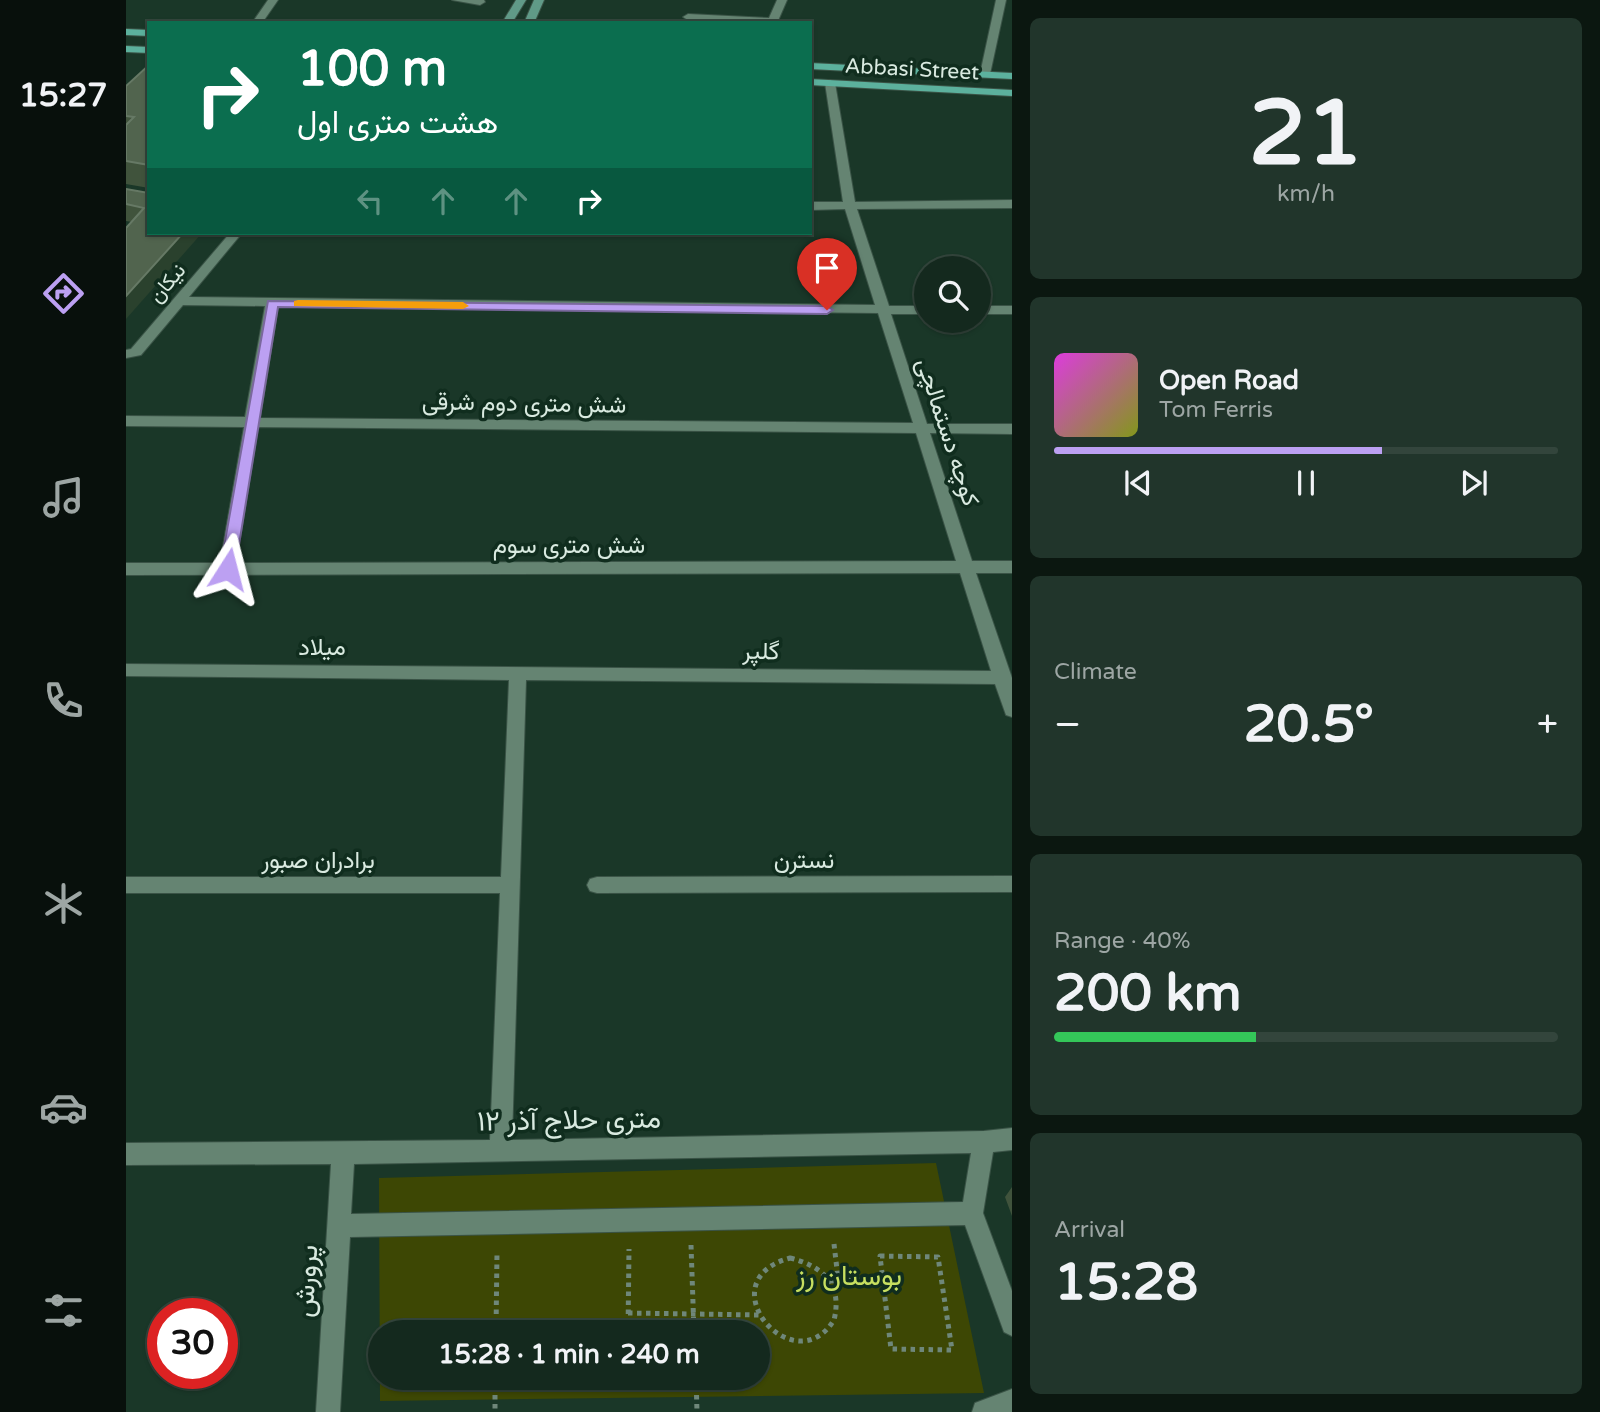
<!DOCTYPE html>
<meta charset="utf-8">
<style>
:root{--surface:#14291e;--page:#21352b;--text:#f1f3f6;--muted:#9da6a4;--line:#33453c;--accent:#bca0f2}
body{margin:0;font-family:"Varela Round",Vazirmatn,sans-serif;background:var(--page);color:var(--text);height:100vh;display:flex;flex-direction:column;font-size:26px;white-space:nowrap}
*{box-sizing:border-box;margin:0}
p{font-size:23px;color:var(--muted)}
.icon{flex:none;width:38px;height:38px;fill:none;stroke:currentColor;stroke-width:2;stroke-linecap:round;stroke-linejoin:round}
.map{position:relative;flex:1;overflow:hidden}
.panel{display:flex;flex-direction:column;gap:18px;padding:18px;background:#0b1710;width:588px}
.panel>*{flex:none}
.guide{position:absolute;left:21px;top:21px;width:665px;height:214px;border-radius:0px;box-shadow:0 2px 5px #0004,0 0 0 2px var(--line);background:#0b6e4f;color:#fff;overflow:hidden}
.controls{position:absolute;left:788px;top:256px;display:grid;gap:14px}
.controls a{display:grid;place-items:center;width:77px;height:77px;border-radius:50%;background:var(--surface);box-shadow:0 2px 5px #0004,0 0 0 2px var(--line);font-size:35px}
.speed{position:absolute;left:21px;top:1298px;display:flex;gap:14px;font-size:35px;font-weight:700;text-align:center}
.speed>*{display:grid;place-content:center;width:91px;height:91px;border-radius:50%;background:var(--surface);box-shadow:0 2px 5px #0004,0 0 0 2px var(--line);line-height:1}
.speed .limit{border:10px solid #d22;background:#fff;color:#111}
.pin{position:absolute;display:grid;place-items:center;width:60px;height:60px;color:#fff;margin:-72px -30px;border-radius:50% 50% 50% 0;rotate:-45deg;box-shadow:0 0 7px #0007}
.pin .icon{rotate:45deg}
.me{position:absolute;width:77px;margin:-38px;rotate:9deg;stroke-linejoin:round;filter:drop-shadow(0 0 5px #0008)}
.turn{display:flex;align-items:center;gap:24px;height:147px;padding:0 35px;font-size:32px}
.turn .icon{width:91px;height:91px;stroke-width:2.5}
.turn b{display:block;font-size:49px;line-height:60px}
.lanes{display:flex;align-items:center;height:66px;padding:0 35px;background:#0003;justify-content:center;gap:35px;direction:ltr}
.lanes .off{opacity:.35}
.big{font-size:52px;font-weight:700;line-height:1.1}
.panel .widget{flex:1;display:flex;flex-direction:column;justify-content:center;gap:10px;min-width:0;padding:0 24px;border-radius:10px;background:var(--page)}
.panel .dial{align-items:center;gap:0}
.dial b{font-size:91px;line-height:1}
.song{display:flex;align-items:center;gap:21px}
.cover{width:84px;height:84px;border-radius:10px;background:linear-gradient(135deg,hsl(300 70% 55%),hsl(70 70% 35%))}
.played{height:7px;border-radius:4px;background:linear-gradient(90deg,var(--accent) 65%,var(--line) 65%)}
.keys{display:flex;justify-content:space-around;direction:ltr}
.heat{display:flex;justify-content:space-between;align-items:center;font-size:38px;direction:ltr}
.charge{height:10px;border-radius:5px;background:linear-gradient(90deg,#34c759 40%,var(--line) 0)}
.trip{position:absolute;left:242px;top:1320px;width:402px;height:70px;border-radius:35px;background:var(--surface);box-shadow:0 2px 5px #0004,0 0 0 2px var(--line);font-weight:700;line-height:70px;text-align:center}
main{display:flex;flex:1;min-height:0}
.dock{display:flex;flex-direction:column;width:126px;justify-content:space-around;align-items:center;background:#08100c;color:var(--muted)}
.dock .icon{width:49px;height:49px}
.dock .on{color:var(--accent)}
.dock b{font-size:32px;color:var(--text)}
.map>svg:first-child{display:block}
.green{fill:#3d4704;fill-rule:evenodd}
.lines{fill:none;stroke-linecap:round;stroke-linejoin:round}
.lane-casing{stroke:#3a5346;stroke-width:2}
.street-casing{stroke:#3a5346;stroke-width:2}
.secondary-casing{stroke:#3a5346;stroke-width:2}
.primary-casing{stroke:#3a5346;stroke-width:2}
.path{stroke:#6f877a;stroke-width:5;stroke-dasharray:4.5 4.5;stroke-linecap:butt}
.lane{fill:#658472;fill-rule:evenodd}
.street{fill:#658472;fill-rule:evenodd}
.secondary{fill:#609a87;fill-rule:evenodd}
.primary{fill:#5cb19d;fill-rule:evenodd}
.wall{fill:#40533c}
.shaded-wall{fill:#2a412d}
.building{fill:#51644e;stroke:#667965;stroke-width:2}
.route{fill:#bca0f2;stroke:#7a689d;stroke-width:2}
.slow{fill:#f59e0b}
.labels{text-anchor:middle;stroke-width:7;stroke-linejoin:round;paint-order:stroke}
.far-street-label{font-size:21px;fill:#d9eae0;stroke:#102d1e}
.street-label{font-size:24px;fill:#d9eae0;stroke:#102d1e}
.near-street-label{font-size:28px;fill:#d9eae0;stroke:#102d1e}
.near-park-label{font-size:28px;fill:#c7df60;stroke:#102d1e}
</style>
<main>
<nav class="dock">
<b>15:27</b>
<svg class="icon on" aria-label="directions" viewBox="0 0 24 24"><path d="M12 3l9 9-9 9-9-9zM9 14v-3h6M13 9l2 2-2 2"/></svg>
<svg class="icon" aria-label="music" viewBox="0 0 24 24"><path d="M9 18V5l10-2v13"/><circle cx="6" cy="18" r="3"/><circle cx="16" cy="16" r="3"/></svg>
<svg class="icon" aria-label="phone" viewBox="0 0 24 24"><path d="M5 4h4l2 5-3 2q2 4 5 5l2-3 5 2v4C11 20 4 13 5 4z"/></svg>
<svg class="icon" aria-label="climate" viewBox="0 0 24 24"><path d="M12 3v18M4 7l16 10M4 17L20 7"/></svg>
<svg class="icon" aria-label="car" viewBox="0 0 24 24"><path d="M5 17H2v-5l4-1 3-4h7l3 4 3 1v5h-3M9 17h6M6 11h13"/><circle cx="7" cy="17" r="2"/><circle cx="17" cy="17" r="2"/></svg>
<svg class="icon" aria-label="filters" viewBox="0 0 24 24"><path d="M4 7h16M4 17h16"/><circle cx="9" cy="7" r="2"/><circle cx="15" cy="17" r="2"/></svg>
</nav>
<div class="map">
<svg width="886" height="1412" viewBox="0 0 886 1412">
<rect width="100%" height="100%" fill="#1a3728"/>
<path class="green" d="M810 1163 858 1393 254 1401 253 1178ZM254 1332H632V1377H254Z"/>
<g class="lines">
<g class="lane-casing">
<path id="lane" d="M651 0H661L651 23 562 20 557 17 562 14 643 18Z
M870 0H880L864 74 859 77 854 74Z"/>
</g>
<g class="street-casing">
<path id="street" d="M142 0H152L136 23H126Z
M326 0H358L359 2 354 5Z
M704 80 709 83 729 202 886 200V208L731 209 763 306H800V314H765L801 424H886V434L804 433 846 561H886V573H850L886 678V717L880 715 869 684 400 680 386 1140 858 1131 886 1128V1150L867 1152 857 1213 886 1291V1336L878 1332 839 1225 224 1237 214 1412H190L205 1164 0 1165V1143L364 1140 374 893H0V877H375L383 680 0 676V664L865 671 834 573 0 575V563H94L118 427 0 426V416L119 417 139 306 57 305 15 355 0 358V350L5 349 104 233H116L63 297 749 305 719 209 684 210V202H717L699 83ZM152 306 752 313 787 423 134 418ZM132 427 790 433 830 561 110 563ZM845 1153 837 1202 225 1214 228 1164Z
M852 306H886V314H852Z
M886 876V892L471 893 464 891 461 885 464 879 471 877Z
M886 1389V1412H846L849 1403Z"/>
</g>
<g class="secondary-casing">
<path id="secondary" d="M390 0H400L386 23H376Z
M408 0H418L408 23H398Z"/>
</g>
<g class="primary-casing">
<path id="primary" d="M0 29 23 30V36L0 35Z
M0 46 23 47V53L0 52Z
M684 63 886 73V79L684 69Z
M684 79 886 90V96L684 85Z"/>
</g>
<path class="path" d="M708 1244 712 1278
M565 1245 568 1332
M754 1256 812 1257 826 1350 765 1349Z
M664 1258C696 1266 717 1284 708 1320 668 1385 579 1281 664 1258Z
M704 1281 755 1279
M502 1313 633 1315
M370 1332 371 1252
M502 1332 503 1249
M369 1377V1412
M570 1377 571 1412"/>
<use href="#lane" class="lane"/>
<use href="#street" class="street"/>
<use href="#secondary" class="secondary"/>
<use href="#primary" class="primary"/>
</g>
<path class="wall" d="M23 65V188L0 184V86Z
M0 189 23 193 0 319 6 222 0 221Z
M886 1187V1216L879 1197Z"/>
<path class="shaded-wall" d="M57 233H76L0 319V296Z"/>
<path class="building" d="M23 65V165L0 161V125L8 117 0 116V86Z
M0 189 23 193V233H57L0 296V228L18 208 0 204Z"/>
<path class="route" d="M142 301 701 306 707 310 701 314 152 307 109 569 102 574 94 569Z"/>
<path class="slow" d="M172 300 337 302 343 306 337 309 168 306V301Z"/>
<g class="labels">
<g class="far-street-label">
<text transform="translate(786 69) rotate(3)" y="7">Abbasi Street</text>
<text transform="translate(41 283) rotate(-50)" y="7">نیکان</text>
</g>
<g class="street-label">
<text transform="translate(398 403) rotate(1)" y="8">شش متری دوم شرقی</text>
<text transform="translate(822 432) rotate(72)" y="8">کوچه دستمالچی</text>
<text x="443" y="553">شش متری سوم</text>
<text x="196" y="655">میلاد</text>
<text transform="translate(635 651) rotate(1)" y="8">گلپر</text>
<text x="192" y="868">برادران صبور</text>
<text x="678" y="868">نسترن</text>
</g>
<g class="near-street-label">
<text transform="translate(443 1119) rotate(-1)" y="10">۱۲ متری حلاج آذر</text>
<text transform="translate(179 1281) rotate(-86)" y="10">پرورش</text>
</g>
<g class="near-park-label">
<text x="723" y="1285">بوستان رز</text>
</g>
</g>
</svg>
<div class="controls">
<a><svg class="icon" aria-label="search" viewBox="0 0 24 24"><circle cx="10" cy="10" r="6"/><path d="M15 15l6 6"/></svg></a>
</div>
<div class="speed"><div class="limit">30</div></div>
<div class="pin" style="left:701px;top:310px;background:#d93025"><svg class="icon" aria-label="arrive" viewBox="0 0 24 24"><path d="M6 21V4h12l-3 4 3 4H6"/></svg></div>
<svg class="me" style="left:102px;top:569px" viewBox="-20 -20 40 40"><path d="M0-17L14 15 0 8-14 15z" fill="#bca0f2" stroke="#fff" stroke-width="4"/></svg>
<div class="trip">15:28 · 1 min · 240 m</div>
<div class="guide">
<div class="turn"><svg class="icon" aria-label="right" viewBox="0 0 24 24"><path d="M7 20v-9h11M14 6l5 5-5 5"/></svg><div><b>100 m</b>هشت متری اول</div></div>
<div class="lanes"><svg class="icon off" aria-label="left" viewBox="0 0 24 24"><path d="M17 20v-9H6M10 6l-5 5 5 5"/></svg><svg class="icon off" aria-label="ahead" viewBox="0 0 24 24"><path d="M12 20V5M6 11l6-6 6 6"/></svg><svg class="icon off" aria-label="ahead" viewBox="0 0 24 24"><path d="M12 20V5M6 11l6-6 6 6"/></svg><svg class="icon" aria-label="right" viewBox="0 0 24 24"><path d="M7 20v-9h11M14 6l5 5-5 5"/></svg></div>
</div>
</div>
<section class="panel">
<div class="widget dial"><b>21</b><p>km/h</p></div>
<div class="widget">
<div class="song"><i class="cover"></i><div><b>Open Road</b><p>Tom Ferris</p></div></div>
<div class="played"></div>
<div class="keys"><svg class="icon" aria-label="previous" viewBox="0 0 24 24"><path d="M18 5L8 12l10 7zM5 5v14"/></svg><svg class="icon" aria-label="pause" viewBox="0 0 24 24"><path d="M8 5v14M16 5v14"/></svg><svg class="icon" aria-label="next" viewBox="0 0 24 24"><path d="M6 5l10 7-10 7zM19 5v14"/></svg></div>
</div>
<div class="widget"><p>Climate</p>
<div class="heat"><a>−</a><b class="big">20.5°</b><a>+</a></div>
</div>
<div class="widget"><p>Range · 40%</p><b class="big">200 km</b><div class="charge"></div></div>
<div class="widget"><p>Arrival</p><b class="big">15:28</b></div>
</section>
</main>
